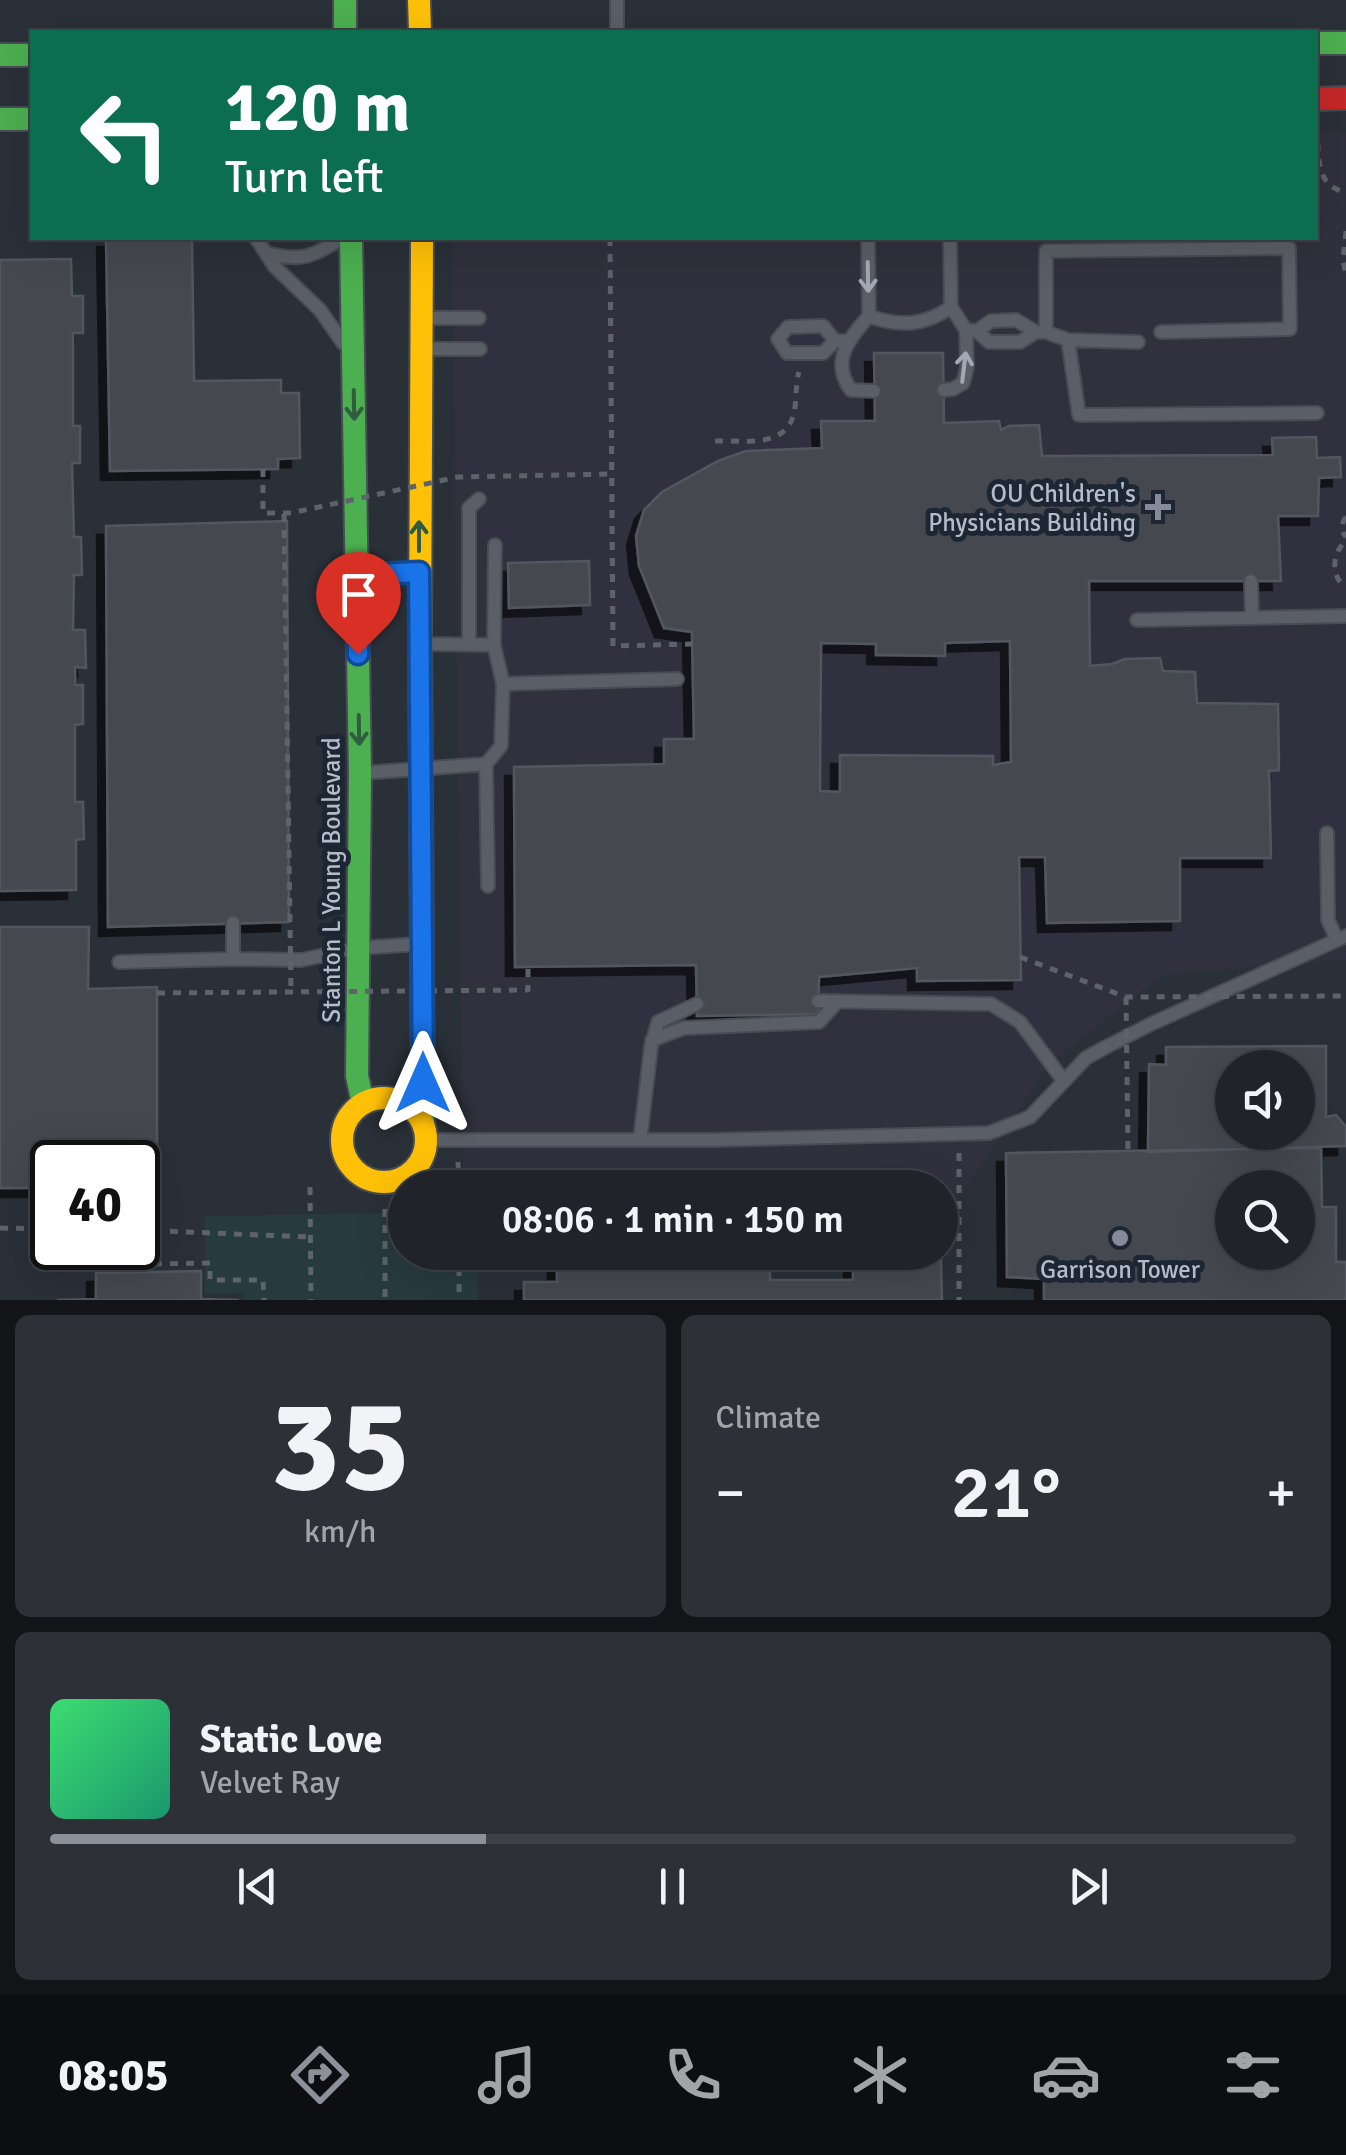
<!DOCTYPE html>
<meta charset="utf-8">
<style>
:root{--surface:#20242a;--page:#2d3036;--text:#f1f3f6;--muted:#a2a4a8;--line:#3d4147;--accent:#8c9099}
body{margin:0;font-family:Signika,sans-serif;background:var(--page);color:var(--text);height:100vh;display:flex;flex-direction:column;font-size:38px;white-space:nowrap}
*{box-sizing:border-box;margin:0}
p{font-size:32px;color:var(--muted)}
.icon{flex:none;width:55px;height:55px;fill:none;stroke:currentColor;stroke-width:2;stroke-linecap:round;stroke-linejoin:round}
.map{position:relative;height:1300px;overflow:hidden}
.panel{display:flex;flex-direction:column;gap:15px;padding:15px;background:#121417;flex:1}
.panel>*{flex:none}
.top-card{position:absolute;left:30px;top:30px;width:1288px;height:210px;border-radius:0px;box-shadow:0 10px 40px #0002,0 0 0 2px var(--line);background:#0b6e4f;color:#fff;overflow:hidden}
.tools{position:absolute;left:1215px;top:1050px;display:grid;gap:20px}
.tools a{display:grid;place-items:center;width:100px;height:100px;border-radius:50%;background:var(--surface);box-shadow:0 10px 40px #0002,0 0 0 2px var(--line);font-size:50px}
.speed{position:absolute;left:30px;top:1140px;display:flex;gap:20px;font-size:50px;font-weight:700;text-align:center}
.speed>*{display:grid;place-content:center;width:130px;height:130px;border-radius:50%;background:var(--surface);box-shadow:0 10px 40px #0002,0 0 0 2px var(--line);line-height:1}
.speed .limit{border:5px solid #111;border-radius:15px;background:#fff;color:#111}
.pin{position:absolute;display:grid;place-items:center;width:85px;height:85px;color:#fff;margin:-102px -42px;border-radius:50% 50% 50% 0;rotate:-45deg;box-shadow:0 0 10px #0007}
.pin .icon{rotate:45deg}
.me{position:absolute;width:110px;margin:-55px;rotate:0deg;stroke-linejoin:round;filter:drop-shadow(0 0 8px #0008)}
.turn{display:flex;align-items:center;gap:35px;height:210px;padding:0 30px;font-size:45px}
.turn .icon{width:130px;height:130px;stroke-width:2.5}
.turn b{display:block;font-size:70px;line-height:85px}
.big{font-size:75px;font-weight:600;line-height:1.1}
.panel .tile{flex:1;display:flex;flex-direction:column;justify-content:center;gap:15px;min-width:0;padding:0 35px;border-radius:15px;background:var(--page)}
.panel .dial{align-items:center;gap:0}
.dial b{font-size:130px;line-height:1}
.song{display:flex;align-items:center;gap:30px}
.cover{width:120px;height:120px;border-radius:15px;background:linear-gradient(135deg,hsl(140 70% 55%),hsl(160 70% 35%))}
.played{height:10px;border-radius:5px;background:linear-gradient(90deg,var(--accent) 35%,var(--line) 35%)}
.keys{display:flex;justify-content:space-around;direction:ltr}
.heat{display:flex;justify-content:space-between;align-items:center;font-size:55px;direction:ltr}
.panel .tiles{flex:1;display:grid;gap:15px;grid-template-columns:1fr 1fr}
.tile:last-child{grid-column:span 2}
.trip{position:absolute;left:388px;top:1170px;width:570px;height:100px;border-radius:50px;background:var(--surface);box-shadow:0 10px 40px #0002,0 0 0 2px var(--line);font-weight:600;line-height:100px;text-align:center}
.tabs{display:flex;height:160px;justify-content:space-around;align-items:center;background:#0d0e11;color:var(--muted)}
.tabs .icon{width:70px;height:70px}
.tabs .on{color:var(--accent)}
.tabs b{font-size:45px;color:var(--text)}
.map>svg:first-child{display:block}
.medical{fill:#31303e}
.green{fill:#273a3e}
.building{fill:#444950;stroke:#52575f;stroke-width:2.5;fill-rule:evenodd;filter:url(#shadow)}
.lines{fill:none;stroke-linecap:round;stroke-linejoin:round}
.lane-casing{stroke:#484c53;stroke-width:16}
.fast-casing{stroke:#484c53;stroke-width:26}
.slow-casing{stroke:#484c53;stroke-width:26}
.jam-casing{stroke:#484c53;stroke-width:26}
.path{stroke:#5d636a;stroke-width:5;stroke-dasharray:8 8;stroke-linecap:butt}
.lane{stroke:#5a5e66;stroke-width:12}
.fast{stroke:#4caf50;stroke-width:22}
.slow{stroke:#ffc107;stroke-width:22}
.jam{stroke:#c62828;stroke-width:22}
.path-bridge{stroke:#5d636a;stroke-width:5;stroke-dasharray:8 8;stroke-linecap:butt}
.oneway{stroke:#a2a9b5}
.oneway2{stroke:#305d3f}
.route-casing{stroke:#114b97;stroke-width:25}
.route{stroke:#1a73e8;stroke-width:18}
.poi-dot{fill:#848b96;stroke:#1d2633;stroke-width:4}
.labels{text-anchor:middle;stroke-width:10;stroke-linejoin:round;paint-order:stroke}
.poi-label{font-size:25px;fill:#b4bcc9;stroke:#1d2633;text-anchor:end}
.street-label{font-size:25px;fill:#b4bcc9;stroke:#1d2633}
</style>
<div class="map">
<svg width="1346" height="1300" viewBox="0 0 1346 1300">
<defs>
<filter id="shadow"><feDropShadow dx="-9" dy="9" stdDeviation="0" flood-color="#0009"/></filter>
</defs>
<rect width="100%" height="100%" fill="#2a3038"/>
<path class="medical" d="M1315 132H1346V960L1163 975 1048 1065 953 1208H940V1188L463 1187 452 238H1315Z"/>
<path class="green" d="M405 1213V1252L478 1253V1300H244L243 1293 205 1294V1216Z"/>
<path class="building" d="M106 238H192L194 381 281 380V393H299L300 458 278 459V469L110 471Z
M71 259 72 296H83V333H73V426H80V463H72L74 537H81L82 575H74L73 630H85L86 668 75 667V685H83V724L75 725V802H83L84 839 76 840V890L0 891V260Z
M874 353H943L944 423 999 421 1001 430 1009 426 1039 425 1042 456 1273 455 1272 438 1316 437 1317 458 1340 457 1341 477 1319 478 1318 516H1278L1281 581H1089L1090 666 1112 664 1125 659 1160 658 1163 671 1195 672 1197 703 1278 704 1279 770 1269 771 1271 858H1180V921L1047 923 1045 857H1019L1021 980 917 981V968L819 977 818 1014 697 1016 696 965 515 967 514 767 664 764V739H694L692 632 664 628 639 566 636 536 644 510 662 492 718 461 746 451 822 448 821 421H875ZM1010 641 1011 762 993 765V756L840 755V792L820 791 821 643 876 644V655L945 656V643Z
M287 521 289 922 108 927 106 526Z
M589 561 590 605 509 608 508 563Z
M0 927H89L88 989 157 987V1187H138V1162H52V1188H0Z
M1326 1046V1117L1336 1115 1346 1127V1146L1148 1152 1149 1064 1166 1065V1047ZM1232 1068H1298V1132H1232Z
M1321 1148 1322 1207H1336V1262H1346V1300H1044V1279L1007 1277 1006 1153ZM1232 1188H1298V1252H1232Z
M557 1252H770V1280H853V1260L941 1259 942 1300H524V1282H557Z
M201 1271V1299L239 1300H57L96 1299V1273Z"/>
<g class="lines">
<g class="lane-casing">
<path id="lane" d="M617 0V32
M256 238 275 267 320 310 343 343
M868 238 869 316C849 338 830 362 851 390L874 391
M950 238 951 307 966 330 977 331 989 342H1020L1036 332
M266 253C301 262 313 257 342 238
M869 316C899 327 925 326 951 307
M427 318H479
M977 331 991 321 1016 320 1036 332H1046L1068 340 1079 415 1317 413
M1046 332V251L1289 248 1290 329 1161 332
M1068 340 1138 342
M835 341 823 326 788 327 778 339 787 353H823L835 341H847
M425 349H480
M944 390 953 389 963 383 967 368 966 330
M360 575 415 573
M1251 581 1252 618
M1137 620 1346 616
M469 645V508L479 499
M494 645 495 545
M503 684 677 679
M486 764 488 886
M362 773 486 764 501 746 503 684 494 645 423 644
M1327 833 1328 920 1337 940
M233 923V959
M119 962 233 959 301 960 359 948 419 944
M818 1001 991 1004 1020 1022 1063 1080
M652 1040 684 1028 819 1022 838 1001
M426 1140H711L989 1133 1030 1117 1086 1058 1104 1048 1151 1024 1346 936
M640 1140 651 1047 658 1022 697 1004"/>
</g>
<g class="fast-casing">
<path id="fast" d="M345 0V32
M1315 43H1346
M0 55H32
M0 119H32
M351 238 360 773 357 1076 363 1103
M420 637 423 1123"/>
</g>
<g class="slow-casing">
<path id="slow" d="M419 0 420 32
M420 637 422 238
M342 1140a42 42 0 1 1 84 0a42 42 0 1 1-84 0Z"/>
</g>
<g class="jam-casing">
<path id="jam" d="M1315 99 1346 98"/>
</g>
<path class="path" d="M1318 143C1318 156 1319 176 1330 185 1335 189 1341 191 1346 194
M1346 231 1343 260 1346 276
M610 238 613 646 692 644
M715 441C743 440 786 449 794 413 797 399 795 385 799 372
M1346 517C1341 522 1341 532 1346 537
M1340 582C1331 569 1334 551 1346 541
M959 1153V1300
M458 1162 459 1188
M310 1187 311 1300
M385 1209V1300
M0 1228 52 1229
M138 1230 310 1237
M459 1252V1300
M146 1272V1264L210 1263V1280H263L264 1300"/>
<use href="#lane" class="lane"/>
<use href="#fast" class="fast"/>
<use href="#slow" class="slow"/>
<use href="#jam" class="jam"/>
<path class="path-bridge" d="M263 469V513H291L458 477 612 474
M284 514 291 992
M1020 957 1126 997 1346 996
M157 993 528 990V967
M1126 997 1128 1152"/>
</g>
<defs><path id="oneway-shaft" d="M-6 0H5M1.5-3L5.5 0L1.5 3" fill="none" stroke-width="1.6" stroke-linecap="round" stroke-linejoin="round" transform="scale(2.5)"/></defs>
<g class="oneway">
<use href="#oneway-shaft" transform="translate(868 277) rotate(89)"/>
<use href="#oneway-shaft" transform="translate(964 367) rotate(-83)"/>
</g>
<g class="oneway2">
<use href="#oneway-shaft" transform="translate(354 405) rotate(89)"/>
<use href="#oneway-shaft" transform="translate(419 536) rotate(-90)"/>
<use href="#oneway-shaft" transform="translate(359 730) rotate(89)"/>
</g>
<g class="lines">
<g class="route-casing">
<path id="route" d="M358 654V575L419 572 423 1083"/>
</g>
<use href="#route" class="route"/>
</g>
<g class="poi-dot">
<path d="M1153 492h10v10h10v10h-10v10h-10v-10h-10v-10h10z"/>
<circle cx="1120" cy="1238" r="10"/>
</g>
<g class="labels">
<g class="poi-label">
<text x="1136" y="502">OU Children's<tspan x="1136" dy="29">Physicians Building</tspan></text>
<text x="1120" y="1278" text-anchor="middle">Garrison Tower</text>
</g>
<g class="street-label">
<text transform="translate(331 880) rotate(-90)" y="9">Stanton L Young Boulevard</text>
</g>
</g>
</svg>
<div class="tools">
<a><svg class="icon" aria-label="sound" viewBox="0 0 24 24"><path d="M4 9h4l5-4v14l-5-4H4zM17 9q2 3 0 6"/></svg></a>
<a><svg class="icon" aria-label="search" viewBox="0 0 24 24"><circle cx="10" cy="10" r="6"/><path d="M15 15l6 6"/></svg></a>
</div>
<div class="speed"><div class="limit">40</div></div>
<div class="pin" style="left:358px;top:654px;background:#d93025"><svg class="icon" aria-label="arrive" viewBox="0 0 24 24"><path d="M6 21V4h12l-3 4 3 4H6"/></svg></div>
<svg class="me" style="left:423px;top:1083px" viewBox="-20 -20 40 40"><path d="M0-17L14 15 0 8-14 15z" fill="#1a73e8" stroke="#fff" stroke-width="4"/></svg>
<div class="trip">08:06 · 1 min · 150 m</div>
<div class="top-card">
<div class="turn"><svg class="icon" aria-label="left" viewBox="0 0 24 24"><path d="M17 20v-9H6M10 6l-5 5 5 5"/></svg><div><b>120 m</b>Turn left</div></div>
</div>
</div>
<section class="panel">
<div class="tiles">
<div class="tile dial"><b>35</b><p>km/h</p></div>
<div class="tile"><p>Climate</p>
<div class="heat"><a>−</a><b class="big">21°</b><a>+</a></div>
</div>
<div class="tile">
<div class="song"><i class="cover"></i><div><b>Static Love</b><p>Velvet Ray</p></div></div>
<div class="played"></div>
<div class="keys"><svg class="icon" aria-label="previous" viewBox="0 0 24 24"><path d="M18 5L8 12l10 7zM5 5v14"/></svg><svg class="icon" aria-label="pause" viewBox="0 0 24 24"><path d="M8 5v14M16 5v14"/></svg><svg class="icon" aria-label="next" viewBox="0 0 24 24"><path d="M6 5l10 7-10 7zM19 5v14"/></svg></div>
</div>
</div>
</section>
<nav class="tabs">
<b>08:05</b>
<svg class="icon on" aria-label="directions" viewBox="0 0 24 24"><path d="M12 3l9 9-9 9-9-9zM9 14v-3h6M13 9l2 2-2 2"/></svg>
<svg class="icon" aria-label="music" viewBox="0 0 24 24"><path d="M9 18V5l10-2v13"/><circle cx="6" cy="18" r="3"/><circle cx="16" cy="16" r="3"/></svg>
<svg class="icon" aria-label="phone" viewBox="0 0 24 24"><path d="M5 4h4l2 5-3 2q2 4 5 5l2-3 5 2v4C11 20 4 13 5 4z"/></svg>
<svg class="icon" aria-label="climate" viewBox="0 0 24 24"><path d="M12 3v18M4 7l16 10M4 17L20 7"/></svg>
<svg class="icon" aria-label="car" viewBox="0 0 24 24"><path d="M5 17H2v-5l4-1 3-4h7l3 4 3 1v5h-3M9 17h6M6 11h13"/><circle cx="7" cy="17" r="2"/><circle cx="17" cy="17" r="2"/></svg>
<svg class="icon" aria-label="filters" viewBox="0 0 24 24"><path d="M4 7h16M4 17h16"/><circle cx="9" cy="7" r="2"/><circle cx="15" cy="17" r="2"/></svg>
</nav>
